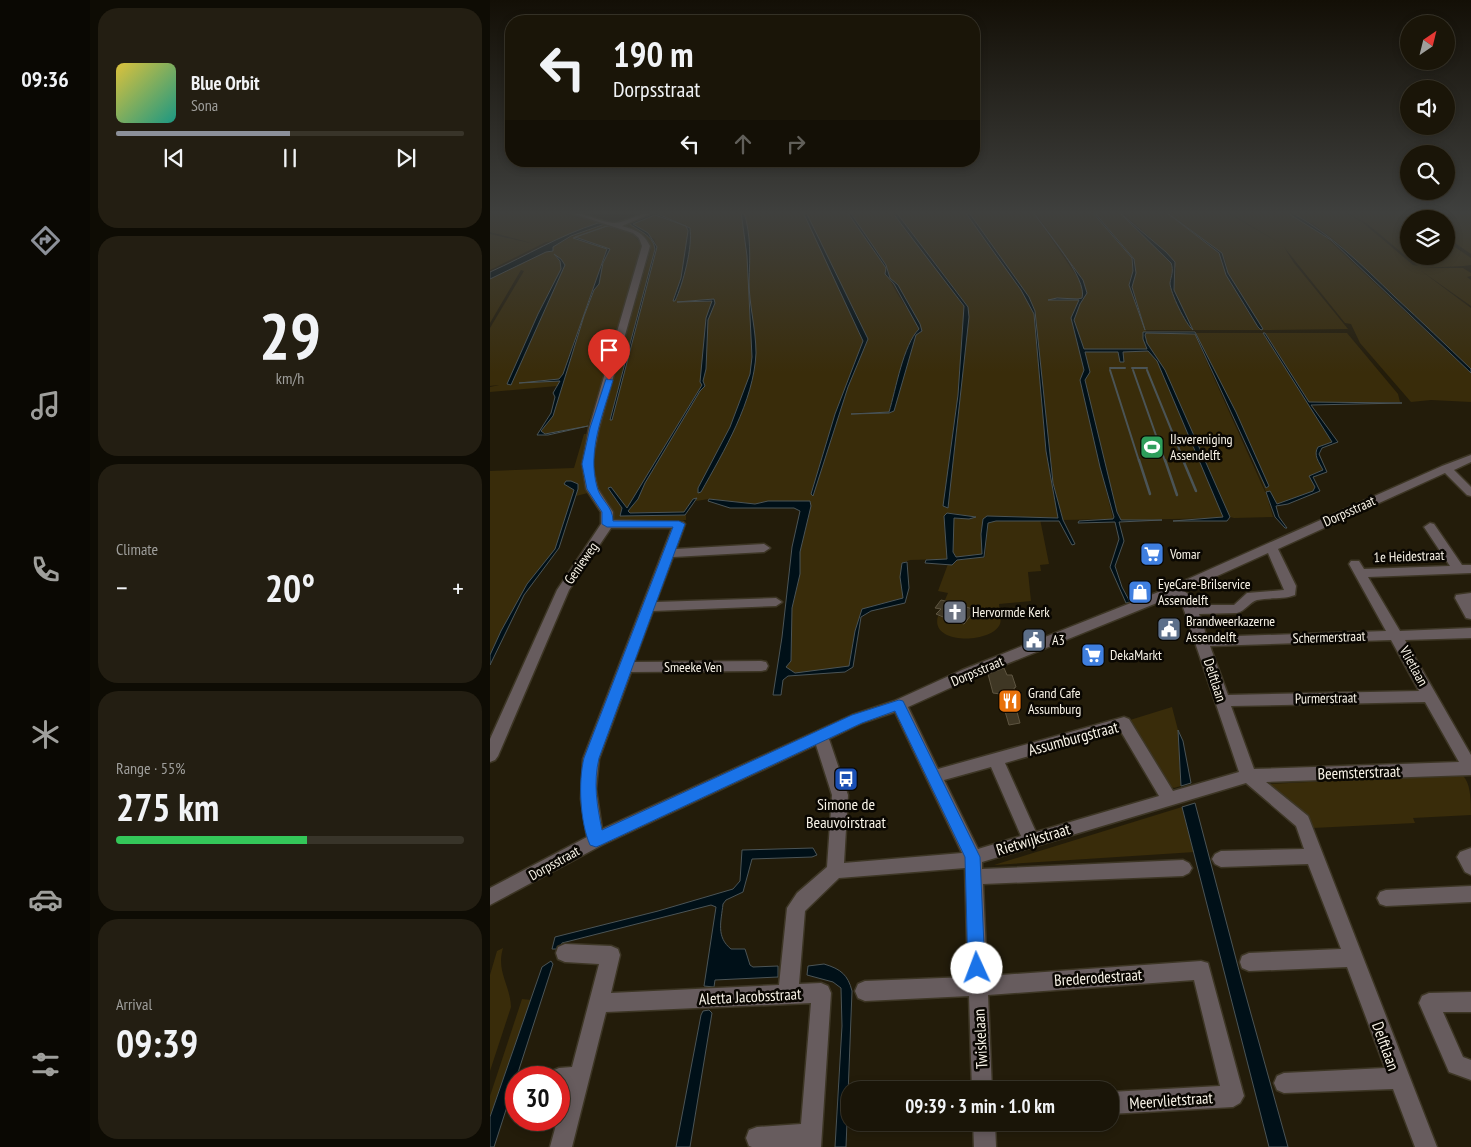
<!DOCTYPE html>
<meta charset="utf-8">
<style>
:root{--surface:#1a1508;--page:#231e12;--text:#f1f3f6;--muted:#9f9f9c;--line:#383429;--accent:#8c9099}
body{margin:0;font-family:"PT Sans Narrow",sans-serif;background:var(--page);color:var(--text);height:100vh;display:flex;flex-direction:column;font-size:19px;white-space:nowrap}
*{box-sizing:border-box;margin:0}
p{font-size:16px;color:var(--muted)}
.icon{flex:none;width:28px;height:28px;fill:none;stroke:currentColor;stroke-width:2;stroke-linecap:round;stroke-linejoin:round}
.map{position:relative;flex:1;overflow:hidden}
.drawer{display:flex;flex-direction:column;gap:8px;padding:8px;background:#0e0c04;width:400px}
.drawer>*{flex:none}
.guide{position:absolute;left:15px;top:15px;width:475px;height:152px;border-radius:20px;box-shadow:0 2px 8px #0003,0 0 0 1px var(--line);background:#1a1508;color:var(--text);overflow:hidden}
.needle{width:32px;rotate:35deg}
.buttons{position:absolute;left:910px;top:15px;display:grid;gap:10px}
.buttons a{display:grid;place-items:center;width:55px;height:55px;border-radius:50%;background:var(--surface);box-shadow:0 2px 8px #0003,0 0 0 1px var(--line);font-size:25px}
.speed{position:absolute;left:15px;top:1066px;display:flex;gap:10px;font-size:25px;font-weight:700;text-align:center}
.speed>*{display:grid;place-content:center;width:65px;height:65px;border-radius:50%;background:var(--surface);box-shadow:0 2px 8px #0003,0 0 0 1px var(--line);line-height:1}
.speed .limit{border:8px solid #d22;background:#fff;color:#111}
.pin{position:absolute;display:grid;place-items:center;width:42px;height:42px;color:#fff;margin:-51px -21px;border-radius:50% 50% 50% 0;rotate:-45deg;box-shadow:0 0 5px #0007}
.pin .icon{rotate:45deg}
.me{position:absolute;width:55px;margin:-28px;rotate:358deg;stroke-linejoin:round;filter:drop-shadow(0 0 4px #0008)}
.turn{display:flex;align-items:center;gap:18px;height:105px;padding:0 25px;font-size:22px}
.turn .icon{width:65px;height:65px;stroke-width:2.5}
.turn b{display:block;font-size:35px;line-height:42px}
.lanes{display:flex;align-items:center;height:48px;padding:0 25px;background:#0003;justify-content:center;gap:25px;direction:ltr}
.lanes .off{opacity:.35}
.big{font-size:38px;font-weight:700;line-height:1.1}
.drawer .widget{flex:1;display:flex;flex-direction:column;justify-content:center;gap:8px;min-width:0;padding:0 18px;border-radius:20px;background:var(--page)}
.drawer .dial{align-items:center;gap:0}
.dial b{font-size:65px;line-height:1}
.song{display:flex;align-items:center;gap:15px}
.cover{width:60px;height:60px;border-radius:8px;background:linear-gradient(135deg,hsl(50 70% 55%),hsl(170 70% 35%))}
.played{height:5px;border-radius:2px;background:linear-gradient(90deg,var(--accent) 50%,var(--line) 50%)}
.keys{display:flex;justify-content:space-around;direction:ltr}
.heat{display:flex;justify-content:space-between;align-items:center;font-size:28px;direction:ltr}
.charge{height:8px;border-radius:4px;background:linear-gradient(90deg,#34c759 55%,var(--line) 0)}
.trip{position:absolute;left:351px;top:1081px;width:278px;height:50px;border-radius:20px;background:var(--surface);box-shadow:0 2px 8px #0003,0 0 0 1px var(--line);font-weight:700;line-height:50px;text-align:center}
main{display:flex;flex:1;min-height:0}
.tab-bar{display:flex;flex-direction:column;width:90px;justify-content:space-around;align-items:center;background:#0a0803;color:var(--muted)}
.tab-bar .icon{width:35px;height:35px}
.tab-bar .current{color:var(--accent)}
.tab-bar b{font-size:22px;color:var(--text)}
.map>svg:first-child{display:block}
.green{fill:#392c0a;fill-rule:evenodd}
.water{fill:#001018;stroke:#4b5456}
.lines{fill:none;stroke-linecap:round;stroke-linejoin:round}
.stream-far1{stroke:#4b5456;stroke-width:2}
.stream{stroke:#4b5456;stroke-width:2.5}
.building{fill:#3f3724;stroke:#5e5541}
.minor-casing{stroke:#3d3625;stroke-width:3}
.minor{fill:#675c5e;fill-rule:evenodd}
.route{fill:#1a73e8;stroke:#114b97}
.labels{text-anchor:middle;stroke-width:5;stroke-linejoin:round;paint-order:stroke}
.poi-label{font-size:14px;fill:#f9f4e8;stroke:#0a0702;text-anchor:start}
.street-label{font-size:14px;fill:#f9f4e8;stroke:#0a0702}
.near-street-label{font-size:16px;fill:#f9f4e8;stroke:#0a0702}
.near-poi-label{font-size:16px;fill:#f9f4e8;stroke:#0a0702}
</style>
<main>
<nav class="tab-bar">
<b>09:36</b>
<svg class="icon current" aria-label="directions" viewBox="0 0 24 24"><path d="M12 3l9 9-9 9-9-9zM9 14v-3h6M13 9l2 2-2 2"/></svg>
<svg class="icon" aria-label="music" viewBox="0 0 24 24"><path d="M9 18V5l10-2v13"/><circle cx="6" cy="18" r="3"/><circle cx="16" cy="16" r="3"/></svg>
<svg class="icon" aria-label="phone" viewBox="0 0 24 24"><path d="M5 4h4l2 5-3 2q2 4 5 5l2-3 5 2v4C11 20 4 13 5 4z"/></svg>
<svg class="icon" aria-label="climate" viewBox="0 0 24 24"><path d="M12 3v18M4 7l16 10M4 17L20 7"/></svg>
<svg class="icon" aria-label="car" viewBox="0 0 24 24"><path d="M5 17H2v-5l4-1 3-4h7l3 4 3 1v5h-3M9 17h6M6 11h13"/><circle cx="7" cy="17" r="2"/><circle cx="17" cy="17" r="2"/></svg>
<svg class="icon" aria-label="filters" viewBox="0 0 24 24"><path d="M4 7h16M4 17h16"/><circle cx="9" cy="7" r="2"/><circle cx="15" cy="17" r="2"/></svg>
</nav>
<section class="drawer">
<div class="widget">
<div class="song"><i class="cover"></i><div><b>Blue Orbit</b><p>Sona</p></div></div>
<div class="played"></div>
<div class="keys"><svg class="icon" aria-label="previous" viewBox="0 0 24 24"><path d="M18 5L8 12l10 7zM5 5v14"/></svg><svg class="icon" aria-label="pause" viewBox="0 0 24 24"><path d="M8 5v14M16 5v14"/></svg><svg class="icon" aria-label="next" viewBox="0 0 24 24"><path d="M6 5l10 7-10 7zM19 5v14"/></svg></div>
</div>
<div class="widget dial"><b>29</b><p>km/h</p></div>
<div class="widget"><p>Climate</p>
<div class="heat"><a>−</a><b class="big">20°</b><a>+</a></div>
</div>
<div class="widget"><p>Range · 55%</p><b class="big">275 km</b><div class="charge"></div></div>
<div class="widget"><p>Arrival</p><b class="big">09:39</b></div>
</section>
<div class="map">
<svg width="981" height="1147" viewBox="0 0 981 1147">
<rect width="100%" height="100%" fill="#231c0a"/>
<path class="green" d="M0 212H67L105 222 70 212H78C101 219 144 223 153 249L98 425 94 427 55 434 51 431 63 416 94 316 119 249 117 248 73 374 69 379 28 383 70 380 67 386 0 392V387L9 385 0 386V328L34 271 31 270 0 323V279L56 252 63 251V247L81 237 114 225C100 219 69 243 56 242L0 270V234L45 244 0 232ZM65 256 71 259 75 265 21 384H18L48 314 71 269 70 261Z
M171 212H313L317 220 373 341 345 414 321 493 323 496 358 387 378 339 316 212H357L396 268C398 283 418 309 427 323L429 329C413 344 406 391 399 412L361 413 364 414 399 413 404 411 426 335 430 332C430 319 410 286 400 278L398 269 360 212H402L474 306 468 395 453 506 458 508 479 317 477 305 406 212H475L531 290 544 314 556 451 568 518 519 517 493 519 491 534 492 554 466 557 463 552V518L479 519 486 517 461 513 454 516 457 559 420 560 412 563 413 598 372 609 365 631 359 666C342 670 310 680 295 668L301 661 302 608 310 574V552L321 506 320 502 278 501 265 504 219 499 206 501 207 499 194 512 139 513 121 487 118 488 132 508 130 516 196 514V520L128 521 124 520 107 493 101 465 105 443 161 249 155 235 137 225 139 223C148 231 163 234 165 249L120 420 122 419 167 247 164 239 143 224 165 215 196 226 198 231 191 278 183 300 185 301C195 281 202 247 198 226L168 214Z
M478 212H543L590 281 593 293C589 303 581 310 582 322 583 338 601 366 590 380L623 519 573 520 563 483 545 311 539 297Z
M545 212H602L642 258 643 271 639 281 655 330 642 287 646 273 644 259 604 212H629L681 263C684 271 679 278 681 286 683 301 694 316 701 329L684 290 686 268 676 252 632 212H676L724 248 730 256 736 275 760 315 771 330H656V333H857L908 394 910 402 819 403 848 442 832 448 829 452 837 472 823 478 830 491 797 504H787L780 492H776L749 428 706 338 777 496 783 517 744 518 740 517 736 511 675 370 658 345 668 363 734 518 631 520 624 503 606 428 595 380V352L584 320 590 304 597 293 593 280Z
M678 212H736L793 245 738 212H796L830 232 981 373V402L941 400 921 402 870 343 861 324 855 323 794 247 804 263 858 329 772 330 738 273 735 259 729 251Z
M801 212H854L872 222 923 265 928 266 876 223 856 212H913L924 219H919V256H956V241L981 258V265L974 266 931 268H973L981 273V276L977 277 981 280V306L930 270 981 308V369L848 243 825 225Z
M918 212H981V254L956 237V219H929Z
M94 434H98L93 479 98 493 86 496 69 548 34 595 0 663V471L84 468Z
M512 519H550L559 564 550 565 551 571 538 572 541 601 509 604C509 610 512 618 510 624 502 644 439 645 448 616L474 624 485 610 455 600 458 593 448 591 458 564 462 565 467 560 495 557 498 523Z
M682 707 688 730 691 786 684 788 680 786 640 720Z
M971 774C981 781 981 801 981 815L923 818 925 823 823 828 817 814 780 784Z
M692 807 705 852 504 865Z
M13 948C6 972 20 984 21 1007L0 1071V975L7 951Z
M32 999 41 1000 0 1117V1096Z"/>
<path class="water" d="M167 212H171L168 214 200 228C203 246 193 284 185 301H183L191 278 198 231 196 226 165 215 143 224 158 233 167 247 122 420H120L165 249C163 234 147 231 139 223Z
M251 212H254C261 235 260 258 259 281 259 305 266 329 266 353 264 401 234 451 211 492L208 493V488L240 427 260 374 262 357 257 256Z
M313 212H316L378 339 358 387 323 496 321 494 345 414 373 341Z
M357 212H360L396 265 400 278 408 285 430 324 432 331 426 335 404 411 399 413 361 414 399 412C406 389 413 345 429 329L404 284 395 274 396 268Z
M402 212H406L478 307 479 317 458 508 453 506 468 395 474 306Z
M475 212 480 214 539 297 545 311 563 483 573 520 585 544 582 545 569 521H506L498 523 494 557 467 560 462 565 435 563 436 560 457 559 454 516 457 513 486 517 479 519 464 518 463 552 466 557 492 554 491 534 493 519 497 516 568 518 556 451 544 314 531 290Z
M543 212 593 280 597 293 590 304 584 320 594 349H657L653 339V332H705L746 412 779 486 776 488 705 334 656 333 655 335 657 343 675 370 740 517 737 521H683L733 517 667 361 658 351 633 352 634 362H630L628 352H595L600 372 595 380 627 512 631 520H672L629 522 634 541 625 566 632 587 640 602 636 603 620 567 629 539 625 522 588 523 589 521 623 519 624 517 610 467 590 380 594 370 581 318 589 300H558L567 298 588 299 592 298C598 279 555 229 543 212Z
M602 212H604L644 259 646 273 642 287 655 330 639 285 643 271 642 258Z
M629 212 676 252 685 262 684 290 703 330C696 325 680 292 680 283 681 276 684 271 681 263Z
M676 212 732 253 738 273 773 329 771 330 768 327 736 275 729 253Z
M796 212H801C843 236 871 264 905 297 931 321 956 345 981 369V373L841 240Z
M108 223 115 224 81 236 63 247V251L56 252 0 279V272C38 255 68 236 108 223Z
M117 226 85 237 120 249 113 263 109 284 104 290 94 316 63 416 51 431 55 434 98 426 58 435H47L61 413 65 397 63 393 70 381 29 383 69 379 73 374 117 249 83 238 117 226 127 228Z
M64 254 71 259 75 265 21 385 17 384 48 314 71 269 70 261Z
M224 299 225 303 218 320 216 369 213 381 215 386 210 391 155 483 148 499 138 511 140 513 194 512 203 499 207 498 195 515 130 516 132 508 118 488 121 487 137 508 212 385 210 382 216 318 222 301 187 302Z
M773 333H775L819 402 912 403 821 405 848 442 832 448 829 454 837 472 823 477 830 491 798 504 786 506 789 517 797 528H795L785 517 776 492 780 491 787 504 823 491 825 487 819 476 833 470C829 462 823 455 828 447L842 442Z
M76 481H81L88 484V489L69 548 34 595 0 665V655L11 631 37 584 65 549 84 490 74 484Z
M219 499 265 504 278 501H320L321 506 310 552V574L302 608 301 661 296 667 305 673 359 666 365 631 372 609 413 598 410 577 412 563 417 562 419 588 415 603 381 611 371 617 363 667 355 672 298 676 293 680 291 695H283L292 637 302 547 310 511 304 508H240L218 501Z
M688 730 693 741 701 783 691 786Z
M705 803 751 978 798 1147H779L692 807Z
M323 848 327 855 322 857 262 859 253 892 236 900 233 904C231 922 226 937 241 949H255L260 965 263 967 288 966V977L225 980 224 987 214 986 226 907 221 905 72 943 69 949H62L65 937 168 911 243 889 250 881 252 850Z
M61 961 63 964 4 1147H0V1117L52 967Z
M334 964C351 969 358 975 362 991L356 1147H345L352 1026 351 988 343 982 317 975 318 966Z
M219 1010 222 1013 200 1147H186L211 1015 213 1011Z"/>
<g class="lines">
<path class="stream-far1" d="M620 368H635
M642 368H657
M620 370 649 461
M643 370 675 461
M657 370 694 461"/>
<path class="stream" d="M649 460 660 494
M675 460 687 495
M693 460 706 491"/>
</g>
<path class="building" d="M451 600 468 604 485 610 474 624 460 620 446 614 451 609 445 608Z
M514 668 517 675H522L526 687 524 688 529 707 526 708 530 723 519 725 510 694 503 693 498 674Z"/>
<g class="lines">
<g class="minor-casing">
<path id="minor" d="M78 212C94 212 107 221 123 223 134 224 150 212 164 212L132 226C145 230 153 232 160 246L109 428 102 464 108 489 123 512V520L193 522 195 524 186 549 274 544 280 548 274 552 183 557 166 602 286 598 292 602 286 606 163 611 144 662 271 661 276 662 278 666 276 670 271 671 141 672 109 759 106 789 112 829 362 715 404 701 472 670 671 591 952 466 981 455V462L964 470 981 487V496L977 495 955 473 788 549 806 586 805 595C792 600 780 597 767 600 760 602 755 611 747 613L709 614 717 637 896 631 859 564 861 561H869L874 569 960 566 934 527 940 523 944 524 972 565H981V573L878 577 910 631 981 628V638L915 640 981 755V775L776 782 818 816 820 821 947 1147H925L903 1089 794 1093 787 1090 784 1083 787 1076 794 1073 895 1068 857 967 759 971 752 968 750 962 752 956 759 953 851 949 818 864 731 867 725 864 722 859 725 854 731 851 814 849 806 826 756 783 492 862V869L693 860 699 863 702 868 699 873 693 876 493 884 497 976 711 961 718 963 754 1096 750 1103 743 1107 620 1114V1092L730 1086 704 980 498 995 502 1090H482L479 996 375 1001 368 998 365 991 368 984 375 981 478 977 475 868 349 878 315 911 309 984 331 983 338 986 341 993 331 1147H262L259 1146 256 1138 259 1130 267 1127 311 1124 321 1003 116 1012 82 1147H60L76 1088H69V1078H59L62 1071 69 1068 82 1067 109 964 75 962 68 959 66 953 68 947 75 944 121 946 128 949 130 955 121 993 289 985 297 908 307 893 337 867 342 795 326 745 112 845 0 905V888L97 837 91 799 93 759 182 528H121L79 590 8 756 5 760 0 762V739L67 590 111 524V512L96 489 92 464 99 428 152 246 149 238 143 233ZM778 553 794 590 757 593 744 605H706L702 597 694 591ZM684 596 691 602 694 610 749 772 683 791 639 719 634 717 448 769 418 707 482 678ZM901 640 929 691 738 695 720 646ZM935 702 969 762 764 769 741 706ZM405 712 472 853 354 863 358 795 339 739 372 723ZM630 730 669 796 546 832 515 763ZM501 767 531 836 488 849 454 780Z
M981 593V619L976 618 965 598 966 595Z
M981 848V875L975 872 967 857 970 852Z
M981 886V902L896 906 890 904 887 898 890 892 896 890Z
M981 992V1012H953L973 1057 981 1060V1080L959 1072 929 1003 932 996 939 993Z
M483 1122H505L506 1147H484Z"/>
</g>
<use href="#minor" class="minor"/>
</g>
<linearGradient id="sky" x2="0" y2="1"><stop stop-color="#130f06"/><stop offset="0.57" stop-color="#3f403e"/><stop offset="1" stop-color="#3f403e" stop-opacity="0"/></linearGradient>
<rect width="981" height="373" fill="url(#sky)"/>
<path class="route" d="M116 379 123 380C113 414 97 451 107 487 110 500 123 506 123 521H189L195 524 109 758C103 783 107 806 112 830L362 715 409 700 413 701 490 857 495 968 493 974 487 976 481 974 478 968 475 857 405 711 372 723 111 845 106 847 100 845C90 822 88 782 94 758L183 527H117L112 524V512L97 489 92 464 100 428Z"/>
<defs>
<g id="stadium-square" transform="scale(1.25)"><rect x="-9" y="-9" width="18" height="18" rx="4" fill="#2e9e5b" stroke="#0a0702"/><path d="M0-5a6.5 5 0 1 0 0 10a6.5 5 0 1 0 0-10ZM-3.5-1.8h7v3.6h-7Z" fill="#fff"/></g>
<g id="supermarket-square" transform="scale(1.25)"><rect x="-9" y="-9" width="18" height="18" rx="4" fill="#3f7fe0" stroke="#0a0702"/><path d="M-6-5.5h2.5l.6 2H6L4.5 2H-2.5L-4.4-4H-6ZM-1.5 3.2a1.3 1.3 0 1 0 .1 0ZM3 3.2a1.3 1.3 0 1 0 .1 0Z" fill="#fff"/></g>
<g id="shop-square" transform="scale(1.25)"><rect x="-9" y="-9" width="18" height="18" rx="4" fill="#3f7fe0" stroke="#0a0702"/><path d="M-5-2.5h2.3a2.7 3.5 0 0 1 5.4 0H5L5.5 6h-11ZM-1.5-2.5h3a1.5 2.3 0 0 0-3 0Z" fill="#fff"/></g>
<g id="church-square" transform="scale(1.25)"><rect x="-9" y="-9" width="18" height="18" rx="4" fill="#6b7280" stroke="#0a0702"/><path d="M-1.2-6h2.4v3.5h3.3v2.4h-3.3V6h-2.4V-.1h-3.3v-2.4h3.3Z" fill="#fff"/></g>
<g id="civic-square" transform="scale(1.25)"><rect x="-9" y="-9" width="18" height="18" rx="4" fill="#5c6f8a" stroke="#0a0702"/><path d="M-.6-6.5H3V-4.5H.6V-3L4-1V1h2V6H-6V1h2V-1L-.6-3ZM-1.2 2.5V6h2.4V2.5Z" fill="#fff"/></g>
<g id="restaurant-square" transform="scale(1.25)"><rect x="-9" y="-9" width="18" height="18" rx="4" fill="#e8710a" stroke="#0a0702"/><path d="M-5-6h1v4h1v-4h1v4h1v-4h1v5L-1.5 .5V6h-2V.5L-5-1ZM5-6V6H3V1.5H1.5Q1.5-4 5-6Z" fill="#fff"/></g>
<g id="bus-square" transform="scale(1.25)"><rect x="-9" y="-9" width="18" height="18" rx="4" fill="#1a4fb4" stroke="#0a0702"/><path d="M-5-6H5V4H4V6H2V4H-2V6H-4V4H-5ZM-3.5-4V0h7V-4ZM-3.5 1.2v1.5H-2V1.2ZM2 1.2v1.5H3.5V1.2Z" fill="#fff"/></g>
</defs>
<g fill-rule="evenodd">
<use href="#stadium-square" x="662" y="447"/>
<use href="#supermarket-square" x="662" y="554"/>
<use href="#shop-square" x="650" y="592"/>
<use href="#church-square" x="465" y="612"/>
<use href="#civic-square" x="679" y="629"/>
<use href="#civic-square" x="544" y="640"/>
<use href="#supermarket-square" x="603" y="655"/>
<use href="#restaurant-square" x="520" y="701"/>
<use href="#bus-square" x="356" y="779"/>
</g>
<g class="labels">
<g class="poi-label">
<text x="680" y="444">IJsvereniging<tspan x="680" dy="16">Assendelft</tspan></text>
<text x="680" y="559">Vomar</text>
<text x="668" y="589">EyeCare-Brilservice<tspan x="668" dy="16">Assendelft</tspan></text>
<text x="482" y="617">Hervormde Kerk</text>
<text x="696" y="626">Brandweerkazerne<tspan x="696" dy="16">Assendelft</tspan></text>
<text x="562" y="645">A3</text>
<text x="620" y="660">DekaMarkt</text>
<text x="538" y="698">Grand Cafe<tspan x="538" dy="16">Assumburg</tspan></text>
</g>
<g class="street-label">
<text transform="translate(859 511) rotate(-24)" y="5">Dorpsstraat</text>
<text transform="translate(919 556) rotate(-2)" y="5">1e Heidestraat</text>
<text transform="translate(91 563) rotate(-55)" y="5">Genieweg</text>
<text transform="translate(839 637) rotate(-2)" y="5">Schermerstraat</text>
<text transform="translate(924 666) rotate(61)" y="5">Vlietlaan</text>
<text x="203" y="672">Smeeke Ven</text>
<text transform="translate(487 671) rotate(-23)" y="5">Dorpsstraat</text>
<text transform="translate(725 680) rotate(72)" y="5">Delftlaan</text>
<text transform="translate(836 698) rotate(-1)" y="5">Purmerstraat</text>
<text transform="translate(64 863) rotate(-29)" y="5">Dorpsstraat</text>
</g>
<g class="near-street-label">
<text transform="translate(583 738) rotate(-15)" y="6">Assumburgstraat</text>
<text transform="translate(869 772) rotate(-2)" y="6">Beemsterstraat</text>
<text transform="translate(543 839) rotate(-17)" y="6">Rietwijkstraat</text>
<text transform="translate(608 977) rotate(-4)" y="6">Brederodestraat</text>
<text transform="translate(260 996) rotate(-3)" y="6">Aletta Jacobsstraat</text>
<text transform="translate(490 1039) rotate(-93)" y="6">Twiskelaan</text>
<text transform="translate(896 1046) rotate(70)" y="6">Delftlaan</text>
<text transform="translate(681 1100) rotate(-4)" y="6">Meervlietstraat</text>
</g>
<g class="near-poi-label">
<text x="356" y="810">Simone de<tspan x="356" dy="18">Beauvoirstraat</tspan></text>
</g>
</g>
</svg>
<div class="buttons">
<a><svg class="needle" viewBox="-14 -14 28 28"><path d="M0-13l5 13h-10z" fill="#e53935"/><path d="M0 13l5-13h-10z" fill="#9f9f9c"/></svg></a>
<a><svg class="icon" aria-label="sound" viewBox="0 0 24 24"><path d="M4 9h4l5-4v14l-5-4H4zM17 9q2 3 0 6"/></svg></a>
<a><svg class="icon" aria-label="search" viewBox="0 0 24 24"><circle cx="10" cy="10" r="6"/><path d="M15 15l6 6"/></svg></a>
<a><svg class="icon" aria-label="layers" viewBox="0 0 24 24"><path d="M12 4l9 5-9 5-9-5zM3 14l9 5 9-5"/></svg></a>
</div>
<div class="speed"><div class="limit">30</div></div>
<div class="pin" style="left:119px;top:380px;background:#d93025"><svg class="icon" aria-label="arrive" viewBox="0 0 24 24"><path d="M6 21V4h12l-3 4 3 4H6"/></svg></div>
<svg class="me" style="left:487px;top:968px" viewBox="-20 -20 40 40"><circle r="19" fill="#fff"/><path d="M0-13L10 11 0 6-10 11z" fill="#1a73e8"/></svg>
<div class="trip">09:39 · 3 min · 1.0 km</div>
<div class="guide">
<div class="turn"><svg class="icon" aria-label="left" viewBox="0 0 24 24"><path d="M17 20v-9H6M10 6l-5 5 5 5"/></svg><div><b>190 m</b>Dorpsstraat</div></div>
<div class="lanes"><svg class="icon" aria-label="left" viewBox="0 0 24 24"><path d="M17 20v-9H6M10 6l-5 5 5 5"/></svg><svg class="icon off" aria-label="ahead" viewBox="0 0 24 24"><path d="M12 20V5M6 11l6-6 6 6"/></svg><svg class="icon off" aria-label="right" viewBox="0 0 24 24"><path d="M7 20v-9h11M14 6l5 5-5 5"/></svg></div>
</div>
</div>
</main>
